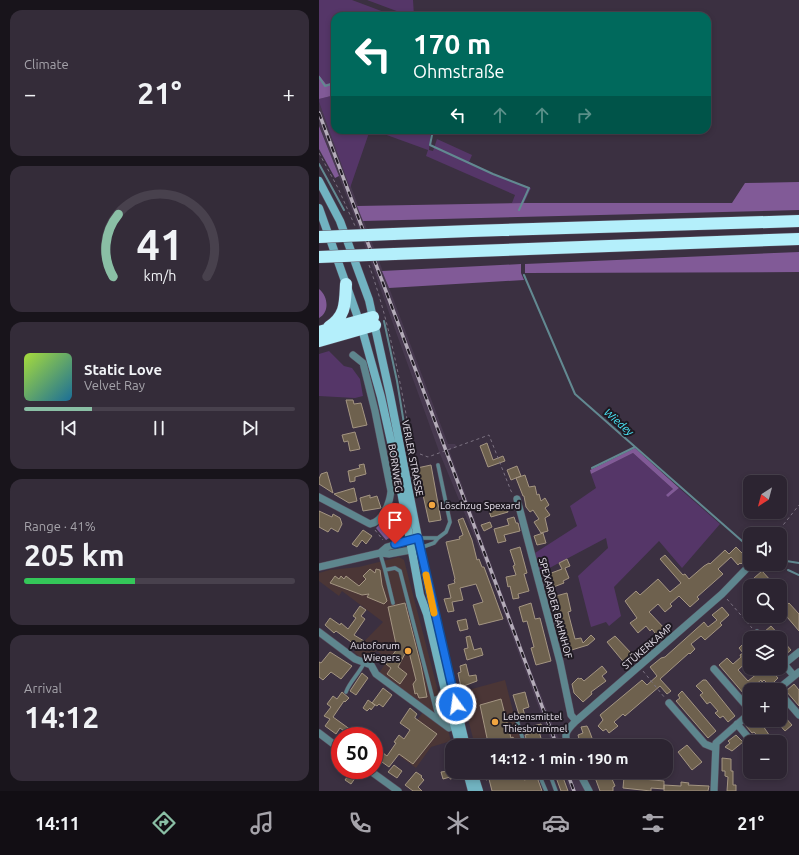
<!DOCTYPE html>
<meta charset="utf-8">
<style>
:root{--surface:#2c2431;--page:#342c39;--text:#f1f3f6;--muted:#a6a4ab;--line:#48414d;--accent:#8abfa5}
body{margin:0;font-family:Ubuntu,sans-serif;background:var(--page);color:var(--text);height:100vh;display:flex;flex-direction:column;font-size:15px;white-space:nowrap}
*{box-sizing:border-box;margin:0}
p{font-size:13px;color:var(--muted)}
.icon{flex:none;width:22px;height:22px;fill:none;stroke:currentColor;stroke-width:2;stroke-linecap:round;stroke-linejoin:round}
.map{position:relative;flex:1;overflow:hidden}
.sheet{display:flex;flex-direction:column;gap:10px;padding:10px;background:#18141b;width:319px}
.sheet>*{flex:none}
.top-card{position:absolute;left:12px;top:12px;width:380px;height:122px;border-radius:12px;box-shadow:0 2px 6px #0003,0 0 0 1px var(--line);background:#00695c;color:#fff;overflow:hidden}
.needle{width:26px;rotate:216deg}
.tools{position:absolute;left:424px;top:475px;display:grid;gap:8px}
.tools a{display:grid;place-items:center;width:44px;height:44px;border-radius:8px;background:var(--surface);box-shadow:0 2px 6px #0003,0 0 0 1px var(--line);font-size:20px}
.speed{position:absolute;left:12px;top:727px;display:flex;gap:8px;font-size:20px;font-weight:700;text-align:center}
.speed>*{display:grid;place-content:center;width:52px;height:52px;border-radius:50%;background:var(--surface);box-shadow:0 2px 6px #0003,0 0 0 1px var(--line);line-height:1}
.speed .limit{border:6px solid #d22;background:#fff;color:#111}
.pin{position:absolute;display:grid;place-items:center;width:34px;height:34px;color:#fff;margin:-41px -17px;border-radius:50% 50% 50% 0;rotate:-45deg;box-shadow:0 0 4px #0007}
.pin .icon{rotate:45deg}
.me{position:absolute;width:44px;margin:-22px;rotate:346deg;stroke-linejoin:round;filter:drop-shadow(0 0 3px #0008)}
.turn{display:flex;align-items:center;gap:14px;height:84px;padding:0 16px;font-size:18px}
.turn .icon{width:52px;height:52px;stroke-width:2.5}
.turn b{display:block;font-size:28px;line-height:34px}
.lanes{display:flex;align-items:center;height:38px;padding:0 16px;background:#0003;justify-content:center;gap:20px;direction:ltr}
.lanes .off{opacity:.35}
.big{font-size:30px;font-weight:700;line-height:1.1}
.sheet .tile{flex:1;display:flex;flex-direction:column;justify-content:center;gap:6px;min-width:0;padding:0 14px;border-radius:12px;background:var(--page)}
.sheet .dial{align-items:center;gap:0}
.dial svg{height:104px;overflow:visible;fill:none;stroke:var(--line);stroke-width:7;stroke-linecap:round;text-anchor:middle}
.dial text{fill:var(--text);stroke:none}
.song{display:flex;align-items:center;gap:12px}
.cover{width:48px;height:48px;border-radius:6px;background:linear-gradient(135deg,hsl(80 70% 55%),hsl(200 70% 35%))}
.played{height:4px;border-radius:2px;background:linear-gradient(90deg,var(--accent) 25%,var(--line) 25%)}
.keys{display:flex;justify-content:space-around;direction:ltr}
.heat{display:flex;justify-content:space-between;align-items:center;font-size:22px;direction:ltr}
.charge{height:6px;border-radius:3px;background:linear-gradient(90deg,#34c759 41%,var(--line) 0)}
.trip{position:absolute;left:126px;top:739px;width:228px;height:40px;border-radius:12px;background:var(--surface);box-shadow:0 2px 6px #0003,0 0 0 1px var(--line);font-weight:700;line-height:40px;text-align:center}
.tab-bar{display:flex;height:64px;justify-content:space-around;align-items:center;background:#120e14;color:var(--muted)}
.tab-bar .icon{width:28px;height:28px}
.tab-bar .active{color:var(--accent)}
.tab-bar b{font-size:18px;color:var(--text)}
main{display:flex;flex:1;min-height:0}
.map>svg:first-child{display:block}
.commercial{fill:#4b3636}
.built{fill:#47394f}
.green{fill:#553668}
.forest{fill:#815a97}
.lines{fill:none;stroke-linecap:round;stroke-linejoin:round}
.stream{stroke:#628991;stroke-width:2}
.building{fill:#6e614e;stroke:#a49582}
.service-casing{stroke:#574c5d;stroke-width:4.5}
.minor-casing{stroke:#574c5d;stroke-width:8}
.secondary-casing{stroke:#574c5d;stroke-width:9}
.motorway-casing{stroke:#574c5d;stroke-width:13}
.path{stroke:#7b7281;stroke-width:1;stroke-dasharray:3 3;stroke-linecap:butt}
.service{stroke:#5e868e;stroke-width:3.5}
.minor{stroke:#5e868e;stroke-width:7}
.secondary{stroke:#71b3c1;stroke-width:8}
.motorway{stroke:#b4effb;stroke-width:12}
.rail-casing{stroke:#b4acb9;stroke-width:3.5}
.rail{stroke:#1f1a22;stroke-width:2;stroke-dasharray:6;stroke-linecap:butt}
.motorway-bridge-casing{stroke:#574c5d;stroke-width:13;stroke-linecap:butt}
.motorway-bridge{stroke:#b4effb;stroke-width:12}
.route-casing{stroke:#114b97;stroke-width:10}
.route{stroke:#1a73e8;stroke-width:7}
.slow{stroke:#f59e0b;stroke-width:7}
.poi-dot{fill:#f1a540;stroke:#1f1a22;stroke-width:1.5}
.labels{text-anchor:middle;stroke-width:4;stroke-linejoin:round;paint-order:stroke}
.street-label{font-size:10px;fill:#e8e2ed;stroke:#1f1a22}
.poi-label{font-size:10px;fill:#e8e2ed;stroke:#1f1a22;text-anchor:start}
.water-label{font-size:11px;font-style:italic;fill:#49ecfe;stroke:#1f1a22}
</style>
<main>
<section class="sheet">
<div class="tile"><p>Climate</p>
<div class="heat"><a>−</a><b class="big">21°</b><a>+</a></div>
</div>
<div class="tile dial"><svg viewBox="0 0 100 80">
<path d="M14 69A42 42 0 1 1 86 69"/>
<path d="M14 69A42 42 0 0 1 18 21" stroke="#8abfa5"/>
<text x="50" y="56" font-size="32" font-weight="700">41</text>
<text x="50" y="72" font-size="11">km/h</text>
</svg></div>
<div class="tile">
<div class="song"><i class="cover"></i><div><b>Static Love</b><p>Velvet Ray</p></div></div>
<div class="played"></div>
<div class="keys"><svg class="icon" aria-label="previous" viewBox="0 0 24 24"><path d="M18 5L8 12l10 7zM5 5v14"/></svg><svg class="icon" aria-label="pause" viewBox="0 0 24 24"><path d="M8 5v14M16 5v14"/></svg><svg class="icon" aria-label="next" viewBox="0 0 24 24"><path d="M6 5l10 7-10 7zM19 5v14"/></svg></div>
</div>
<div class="tile"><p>Range · 41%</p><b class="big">205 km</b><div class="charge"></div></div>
<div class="tile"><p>Arrival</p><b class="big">14:12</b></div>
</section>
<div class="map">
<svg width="480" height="791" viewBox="0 0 480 791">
<rect width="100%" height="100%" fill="#3b3041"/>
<path class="commercial" d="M80 557 85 560 127 722 60 673 69 659 58 651 41 657 35 652 64 622 23 591 20 596 0 581V573L10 570 40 567Z
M186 680 203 746H156L142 692Z
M104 712 129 730 132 741 112 747 97 768 75 752Z"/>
<path class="built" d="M0 102 129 444H136L138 447 130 450 208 660 237 733 244 746H234L167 565 121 454 37 221 0 125Z
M244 772H257L266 791H251Z"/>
<path class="green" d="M0 0H33L73 15 16 16V82L7 84 0 75Z
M48 0H94L95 16H91Z
M16 95V130H51L31 188 0 102V99Z
M54 130H112L110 150 114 151 118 139 153 155 150 162 174 174 212 188 205 203H193L196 195 107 156 109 150Z
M10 351 25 366 33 368 41 379 44 396 36 398 0 396V354Z
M314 453 354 489 349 497 360 488 401 524 363 568 340 541 295 587 302 616 290 626 287 622 272 627 259 576 289 548 287 538 221 573 216 553 258 526 251 506 277 488 272 474Z"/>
<path class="forest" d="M0 75 7 84 16 82V95L0 99Z
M0 126 20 176 16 178 0 149Z
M480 182V210L44 221 38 206 205 203H413L426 183Z
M480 252V272L206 273V264Z
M202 264V273L205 280 70 288 63 271Z
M0 289C9 296 11 312 0 318Z
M316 448 360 488 349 497 347 495 354 489 314 453 272 474 271 470Z
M74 502 79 533 67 540 57 528C65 521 70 512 74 502Z"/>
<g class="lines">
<path class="stream" d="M0 77 6 86 16 83
M114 130 111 145 174 174 210 188 200 210
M0 164 25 210
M205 275 256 394 431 548
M65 321 78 381 89 448
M273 468 316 447
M461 560 480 563
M469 570 480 575"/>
</g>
<path class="building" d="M27 400H34L35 404 42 403 48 425 34 428Z
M36 432 41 449 31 451 29 441 25 442 23 435Z
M168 443 174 460 184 456 186 461 169 467 161 446Z
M45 464 47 474 36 477V481L31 482 29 471 41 468 40 465Z
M112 465 122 520 110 522 98 468Z
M198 466 202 476 192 480 188 470Z
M8 472 14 493 0 484V479L2 474Z
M206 475 210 487 216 486 218 495 220 494 222 501 226 498 230 505 226 508 231 515 226 518 229 531 222 533 215 522 220 519 214 510 211 512 207 507 205 496H204L197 478Z
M35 488 38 501 30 503 15 494Z
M51 495V498L58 496 62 508 44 511 41 498Z
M186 503 189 512 172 517 170 511 179 505Z
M0 511 13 517 14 514 21 518 23 524 19 532 12 528 9 532 0 527Z
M195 517 197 523H199L201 531 185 535 187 541 179 543 175 529 190 525 188 519Z
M144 518 153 540 158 560 160 559 163 567H165L184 619 160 625 154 605 164 602 157 584 141 588 144 600 133 602 135 611 129 612 125 599 132 598 129 585 136 583 135 580 136 579 127 542 141 539 140 537 144 535 139 520Z
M171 522 173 527 165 531 162 525Z
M44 530 53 536 47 544 43 540 38 547 33 544Z
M224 533 227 543 218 545 215 536Z
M201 547 208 573 205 574 210 591 199 594 200 598 194 599 191 586 189 587 187 577 197 575 194 566 196 565 191 550Z
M417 547 428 558 422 564 421 563 419 565 412 557 399 569 404 574 378 597 380 599 371 607 360 596 351 604 353 606 346 612 339 604 330 612 347 630 339 637 333 629 331 631 327 626 319 633 311 623 318 618 306 601 317 591 321 595 339 579 351 592 362 583 341 559 346 555 364 575 366 574 370 579 385 566 390 563 391 564 406 550 410 554Z
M248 559 251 566 246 568 250 578 244 581 245 583 232 588 227 575 243 569 240 563Z
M51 569 56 573 57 569 61 570 63 585 68 601 65 604 48 597 50 594 43 595 11 583 16 576 20 579 22 576 25 579 27 576 40 586 47 579 44 576Z
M443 571 453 582 449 586H441L435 578Z
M248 593 252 611 249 612 256 639 262 638 264 643 272 635 276 639 269 645 246 652 242 633H243L235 605 236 604 233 597Z
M86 603 102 666 108 697 100 698 98 693 96 694 94 684 97 680 89 648 79 667 88 674 81 684 68 674 72 668 67 664 78 649 69 607Z
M212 603 216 619 221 618 232 661 217 665 212 648 215 647 208 621 204 622 200 607Z
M470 603 480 614V631L462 610Z
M41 606 47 610 42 616 46 619 35 635 45 641 39 647 17 631 15 633 6 625 11 618 21 625 22 623 29 629 37 618 34 616Z
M403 607 410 615 401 623 403 625 386 640 382 636 372 644 376 649 371 654 370 653 341 679 352 691 348 694 341 686 306 716 304 714 295 722 299 726 290 733 287 729 284 731 279 726 284 720 281 715 323 680 328 685 338 676 331 667 342 658 346 657 385 622 389 627 398 620 393 615Z
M147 619 149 629 141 631 138 621Z
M452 626 462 637 465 635 468 639 465 642 472 650 465 656 461 651V638H447L448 635 445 632Z
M151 636 155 650 162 648 164 655 148 660 145 649 149 648 147 637Z
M296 636 313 654 311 656 314 660 307 665 288 642Z
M427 641 431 645V659L419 670 429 681 439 673 435 668H450L459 678 451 686 445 680 443 682 442 680 434 687 436 690H431V701L400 665 408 658 414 664 422 657 421 655 424 653 420 648Z
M11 652 33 666 22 679 12 672 4 680 0 677V662L2 663Z
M147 664 150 676 157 675 158 681 142 687 139 673 142 672 141 666Z
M283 666 288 672 283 676 287 681 272 692 273 694 264 702 255 693 253 684 259 678 261 679 262 678 265 681Z
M43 673 49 678 37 695 31 691Z
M384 680H387L416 716 409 722 404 716 401 718 396 713 399 711 391 702 388 704 381 695 384 693 377 686Z
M475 684 480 690V706L467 691Z
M64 688 73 695 64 707 60 704 58 706 53 703Z
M363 691 397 731 389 738 357 701 361 698 359 695Z
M23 692 30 698 26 702 25 701 14 717 32 730 29 734 21 728 17 734 6 726 11 719 5 716 12 707 8 704 14 696 18 699Z
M206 692 210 707 204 709 207 719 202 721 194 695Z
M182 699 192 738 194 737 195 740 200 739 203 746H163L168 738 161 705Z
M49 700 56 705 52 710 51 708 48 711 44 708Z
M91 708 98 714 96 717V718L118 734 94 764 80 754 70 767 63 762 59 767 55 764V746L68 756 77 743 75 742 80 735 85 739 91 730 81 723Z
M465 716 473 725 466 731 458 722Z
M434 720H436L442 727 444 726 455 742H444L435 732 433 733 427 726Z
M222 724 224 730 220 731 223 742 218 744 219 746H209L206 735 216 732 214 726Z
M268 726 270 730 276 746H263L260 739 259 735 264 733 262 727Z
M417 735 424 742 413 751 406 747 411 743 409 741Z
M368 745 383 762 373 770 359 752Z
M403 758 412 759V771H414V785H417V791H408L409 777 406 776V771H403Z
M133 762V772H143V776L131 779V777L124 779 122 772 129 771 127 764Z
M75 765 83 771 78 778 69 772Z
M33 770 39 774 32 784 26 780Z
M97 772 103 776 102 777 105 780 99 787 103 791H94L86 785Z
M165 772H197L198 776 204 774 205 780 218 777 223 791H173L170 779 167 780Z
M235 772H242L249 791H242Z
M274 772H290L296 786 294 787V791H281Z
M314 772H325L324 779 345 781V789L332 788V791L304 788 305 777H314Z
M362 782 370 783 369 785 390 786 389 791H345V785L362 786Z"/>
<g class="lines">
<g class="service-casing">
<path id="service" d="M100 538H119
M101 548 115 543 119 538 127 532 131 522 119 465
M61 553 66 570 74 603
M66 570 76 568 81 571 118 715 116 718
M27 692C31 681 40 674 45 663
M114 699 127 695
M196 714 206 746
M219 772 227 791
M230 772 237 791"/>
</g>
<g class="minor-casing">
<path id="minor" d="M0 497 51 524C64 522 71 502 72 491L56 411 44 363 34 355
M198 499 241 662 252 715 257 721
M61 553 68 547 99 538
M0 567 61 553 70 554 97 549
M0 632 36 659 52 665 57 674 130 728 140 725
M438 633 442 638
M461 659 475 676
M465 664 480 652
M395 669 431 710
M458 690 480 672
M461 693 480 715
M350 703 386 744 396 748
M418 724 433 742
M0 733 21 749
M249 746C244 733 248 730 257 721L403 594 432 564
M50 770 79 791
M260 772 270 791
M459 772 460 773
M395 791 397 743 431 713"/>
</g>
<g class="secondary-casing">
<path id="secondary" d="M0 181 21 221 50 300 71 395 101 548 121 639 147 746
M0 208 43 329 62 397 77 464 101 595 108 614 127 695 141 746
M148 772 153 791
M154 772 160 791"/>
</g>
<g class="motorway-casing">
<path id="motorway" d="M74 234 152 231 480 221
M75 254 480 239
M10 327C27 315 26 304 27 284
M0 332 54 317
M0 341 56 325"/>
</g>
<path class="path" d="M0 153 19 188 36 226
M50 265C71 324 82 386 93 447L92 458
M101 454 109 457 170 435 192 491 194 494
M56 530 64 540
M457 534 480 505
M408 599 433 628
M324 671 346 698"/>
<use href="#service" class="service"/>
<use href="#minor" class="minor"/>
<use href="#secondary" class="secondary"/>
<use href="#motorway" class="motorway"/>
<g class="rail-casing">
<path id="rail" d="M0 113 238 746
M248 772 255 791"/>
</g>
<use href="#rail" class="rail"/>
<g class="motorway-bridge-casing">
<path id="motorway-bridge" d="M0 237 74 234
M0 257 75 254"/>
</g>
<use href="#motorway-bridge" class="motorway-bridge"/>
</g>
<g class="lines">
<g class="route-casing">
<path id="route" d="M76 544 99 538 137 704"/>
</g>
<use href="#route" class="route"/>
<path class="slow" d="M107 575 115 613"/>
</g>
<g class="poi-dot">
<circle cx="113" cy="505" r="4"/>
<circle cx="89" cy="651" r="4"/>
<circle cx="176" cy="722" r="4"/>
</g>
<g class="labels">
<g class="street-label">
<text transform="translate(94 458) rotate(79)" y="4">VERLER STRASSE</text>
<text transform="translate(77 468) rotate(81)" y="4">BORNWEG</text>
<text transform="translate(237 608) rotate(75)" y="4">SPEXARDER BAHNHOF</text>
<text transform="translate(328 646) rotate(-41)" y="4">STÜKERKAMP</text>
</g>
<g class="poi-label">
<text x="121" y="509">Löschzug Spexard</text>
<text x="81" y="649" text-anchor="end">Autoforum<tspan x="81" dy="12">Wiegers</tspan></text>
<text x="184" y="720">Lebensmittel<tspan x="184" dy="12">Thiesbrummel</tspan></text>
</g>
<g class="water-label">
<text transform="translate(300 422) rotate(41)" y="4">Wiedey</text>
</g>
</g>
</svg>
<div class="tools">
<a><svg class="needle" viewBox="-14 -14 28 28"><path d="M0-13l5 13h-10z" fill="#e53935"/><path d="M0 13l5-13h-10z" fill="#a6a4ab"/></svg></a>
<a><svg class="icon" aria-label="sound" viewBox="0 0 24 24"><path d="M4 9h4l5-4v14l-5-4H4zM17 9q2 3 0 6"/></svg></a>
<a><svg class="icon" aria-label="search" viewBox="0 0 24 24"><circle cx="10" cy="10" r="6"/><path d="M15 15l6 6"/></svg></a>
<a><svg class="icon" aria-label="layers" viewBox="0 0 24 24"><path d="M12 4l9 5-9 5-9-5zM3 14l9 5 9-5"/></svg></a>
<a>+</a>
<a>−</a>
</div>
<div class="speed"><div class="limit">50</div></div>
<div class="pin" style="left:76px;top:544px;background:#d93025"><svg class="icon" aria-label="arrive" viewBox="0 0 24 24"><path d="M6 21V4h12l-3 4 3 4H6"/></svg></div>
<svg class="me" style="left:137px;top:704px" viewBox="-20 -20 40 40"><circle r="17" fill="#1a73e8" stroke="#fff" stroke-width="3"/><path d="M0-11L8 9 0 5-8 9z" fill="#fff"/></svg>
<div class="trip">14:12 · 1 min · 190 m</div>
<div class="top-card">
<div class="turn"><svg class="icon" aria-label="left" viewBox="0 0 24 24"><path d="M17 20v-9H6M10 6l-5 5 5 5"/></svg><div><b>170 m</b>Ohmstraße</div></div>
<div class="lanes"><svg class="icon" aria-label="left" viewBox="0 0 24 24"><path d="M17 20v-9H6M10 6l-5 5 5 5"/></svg><svg class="icon off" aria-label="ahead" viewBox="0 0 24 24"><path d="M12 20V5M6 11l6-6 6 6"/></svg><svg class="icon off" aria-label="ahead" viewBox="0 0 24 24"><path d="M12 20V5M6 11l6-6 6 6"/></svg><svg class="icon off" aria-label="right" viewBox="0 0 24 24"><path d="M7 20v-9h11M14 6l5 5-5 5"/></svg></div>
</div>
</div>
</main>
<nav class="tab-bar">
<b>14:11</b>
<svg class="icon active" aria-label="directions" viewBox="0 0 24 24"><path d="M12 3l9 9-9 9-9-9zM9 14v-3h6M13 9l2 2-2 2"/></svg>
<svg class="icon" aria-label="music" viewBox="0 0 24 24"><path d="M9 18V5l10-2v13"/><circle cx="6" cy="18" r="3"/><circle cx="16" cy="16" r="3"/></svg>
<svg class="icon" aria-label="phone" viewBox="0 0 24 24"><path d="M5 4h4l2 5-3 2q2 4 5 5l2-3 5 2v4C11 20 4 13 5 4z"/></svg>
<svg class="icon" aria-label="climate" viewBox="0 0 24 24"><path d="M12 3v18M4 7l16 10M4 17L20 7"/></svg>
<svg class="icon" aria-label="car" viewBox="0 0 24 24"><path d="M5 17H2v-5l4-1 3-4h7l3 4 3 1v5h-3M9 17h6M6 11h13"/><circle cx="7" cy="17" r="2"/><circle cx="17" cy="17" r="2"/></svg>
<svg class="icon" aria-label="filters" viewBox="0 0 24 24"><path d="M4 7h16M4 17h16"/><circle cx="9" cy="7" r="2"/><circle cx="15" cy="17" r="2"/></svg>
<b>21°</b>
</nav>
